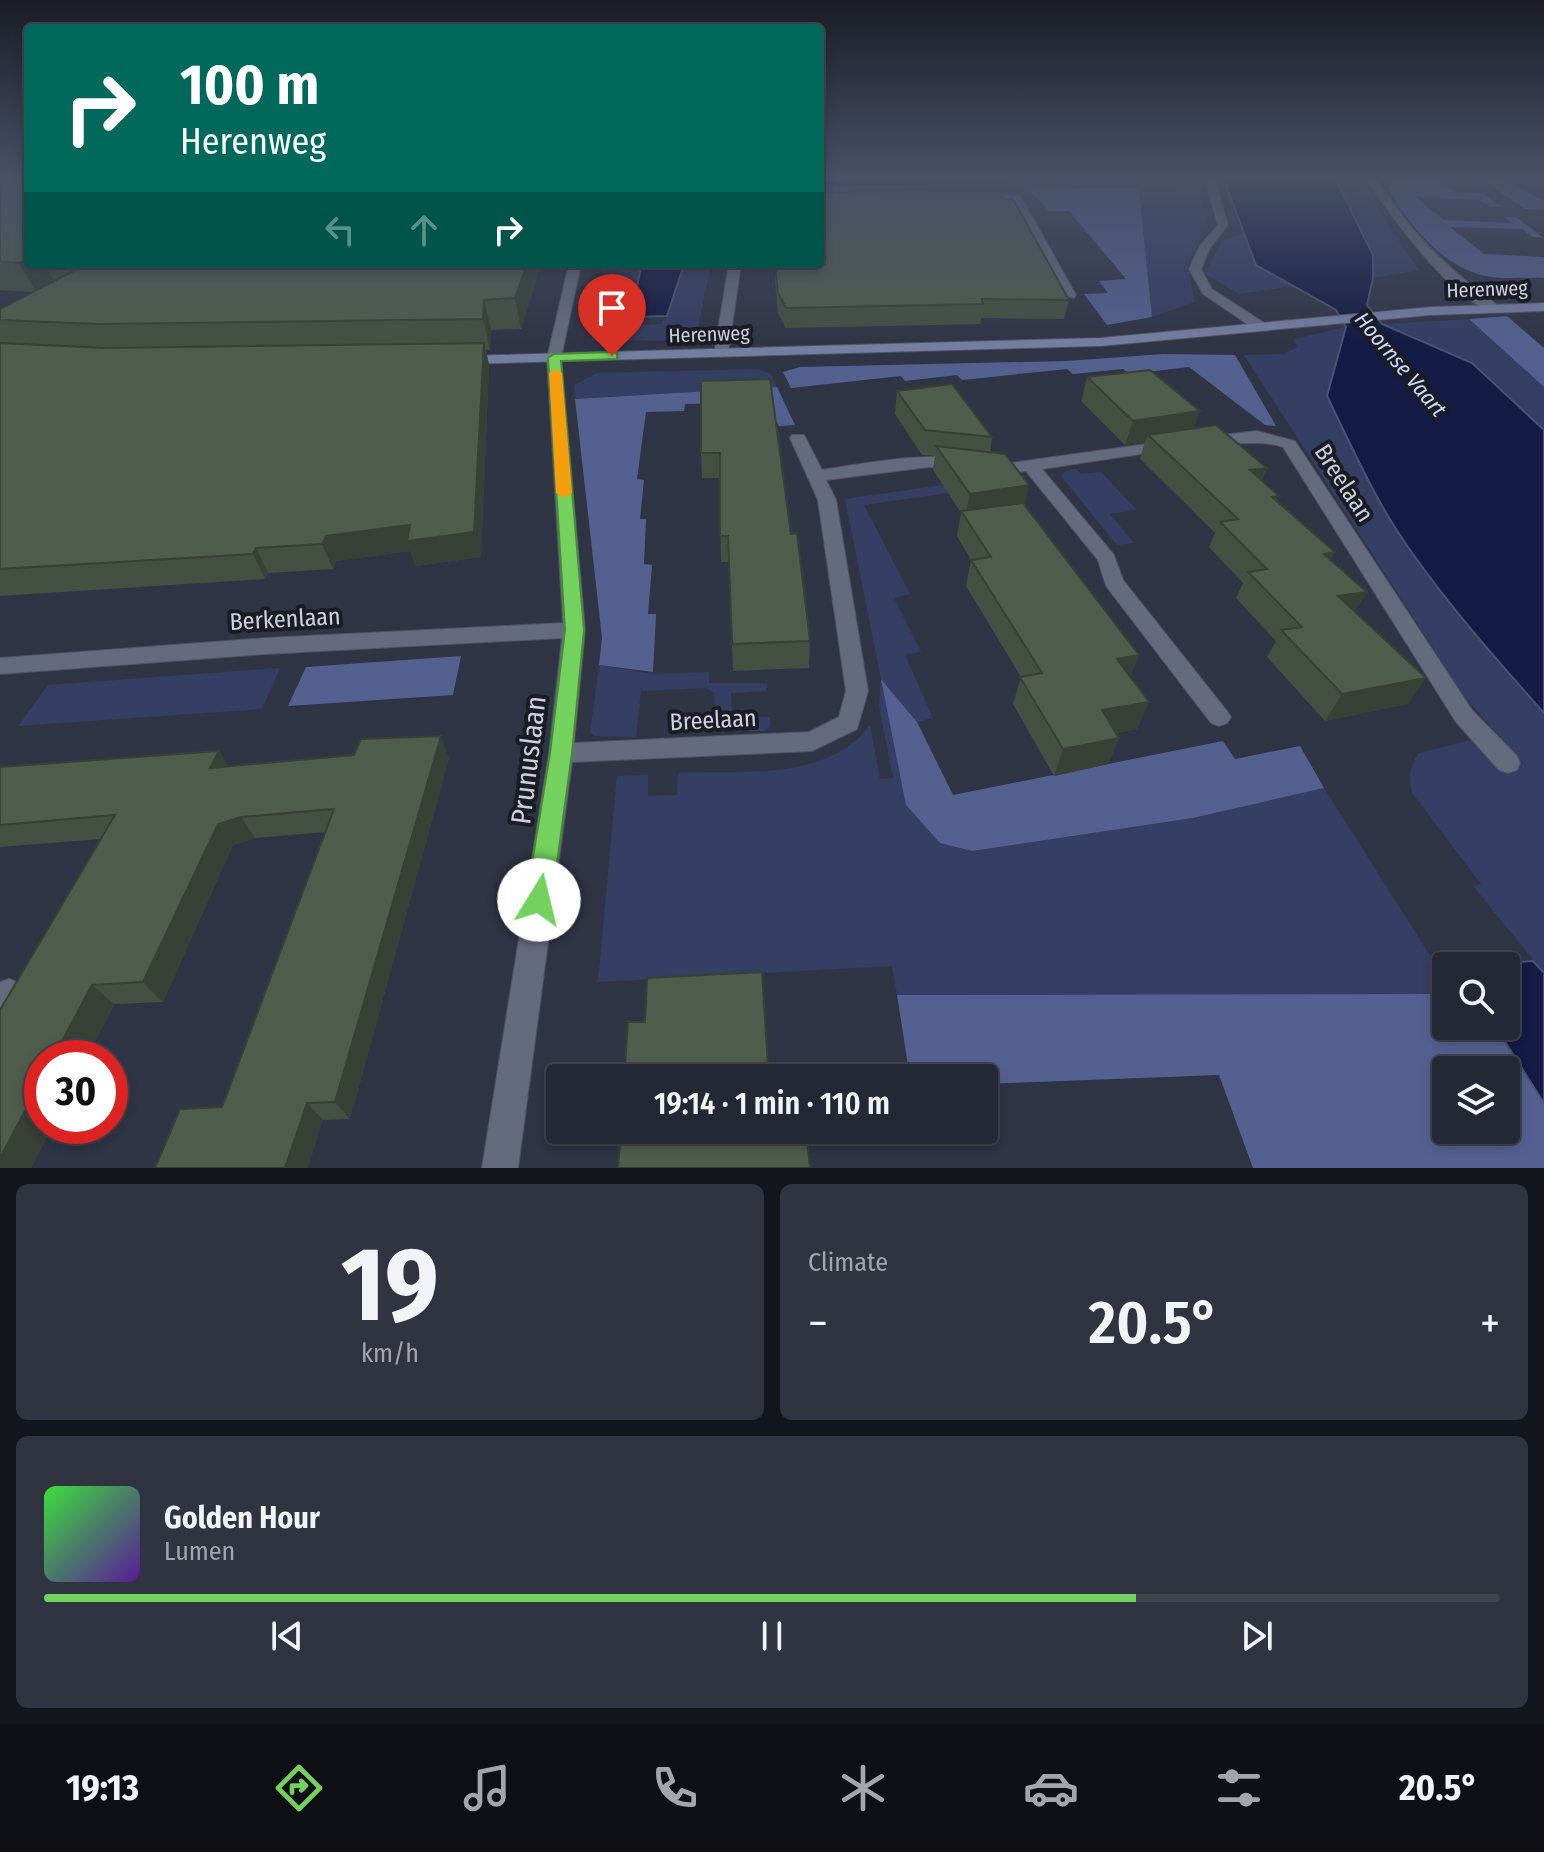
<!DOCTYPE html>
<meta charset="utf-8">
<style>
:root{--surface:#242834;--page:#303440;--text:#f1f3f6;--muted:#a3a6ac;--line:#41444f;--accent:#72d25d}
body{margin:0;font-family:"Fira Sans Condensed",sans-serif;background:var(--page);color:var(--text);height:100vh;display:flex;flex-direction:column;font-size:30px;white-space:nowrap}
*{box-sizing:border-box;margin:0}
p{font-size:26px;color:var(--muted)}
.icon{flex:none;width:44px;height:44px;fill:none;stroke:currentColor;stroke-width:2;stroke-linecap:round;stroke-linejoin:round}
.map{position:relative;height:1168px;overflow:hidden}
.drawer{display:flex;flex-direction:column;gap:16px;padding:16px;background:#14161d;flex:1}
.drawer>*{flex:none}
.banner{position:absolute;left:24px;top:24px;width:800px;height:244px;border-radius:8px;box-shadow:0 4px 12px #0003,0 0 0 2px var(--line);background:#00695c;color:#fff;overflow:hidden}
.controls{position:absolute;left:1432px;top:952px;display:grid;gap:16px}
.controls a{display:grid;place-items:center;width:88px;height:88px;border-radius:8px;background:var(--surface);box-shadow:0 4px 12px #0003,0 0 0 2px var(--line);font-size:40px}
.speed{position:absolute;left:24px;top:1040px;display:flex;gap:16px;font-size:40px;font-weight:700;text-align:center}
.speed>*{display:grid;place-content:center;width:104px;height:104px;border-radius:50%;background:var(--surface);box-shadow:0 4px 12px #0003,0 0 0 2px var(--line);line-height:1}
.speed .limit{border:12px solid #d22;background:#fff;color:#111}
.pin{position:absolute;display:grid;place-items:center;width:68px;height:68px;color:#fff;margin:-82px -34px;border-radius:50% 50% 50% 0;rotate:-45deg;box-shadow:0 0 8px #0007}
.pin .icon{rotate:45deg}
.me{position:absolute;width:88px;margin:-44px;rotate:9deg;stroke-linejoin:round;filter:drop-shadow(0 0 6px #0008)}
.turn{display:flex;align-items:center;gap:28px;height:168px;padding:0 24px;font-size:36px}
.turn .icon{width:104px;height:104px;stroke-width:2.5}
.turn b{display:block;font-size:56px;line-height:68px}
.lanes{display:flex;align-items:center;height:76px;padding:0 24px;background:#0003;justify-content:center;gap:40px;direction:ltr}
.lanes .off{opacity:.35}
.big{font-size:60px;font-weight:600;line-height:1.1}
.drawer .widget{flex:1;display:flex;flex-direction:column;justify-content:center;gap:12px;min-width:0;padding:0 28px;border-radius:12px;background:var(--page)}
.drawer .dial{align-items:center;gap:0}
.dial b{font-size:104px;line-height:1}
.song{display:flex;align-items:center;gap:24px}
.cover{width:96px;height:96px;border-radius:12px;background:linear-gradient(135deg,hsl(120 70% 55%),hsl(270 70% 35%))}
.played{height:8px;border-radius:4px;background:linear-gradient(90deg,var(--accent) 75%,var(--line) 75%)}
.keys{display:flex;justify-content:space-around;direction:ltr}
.heat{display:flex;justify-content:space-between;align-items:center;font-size:44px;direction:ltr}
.drawer .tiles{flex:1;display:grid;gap:16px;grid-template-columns:1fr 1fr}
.widget:last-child{grid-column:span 2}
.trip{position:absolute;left:546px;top:1064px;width:452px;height:80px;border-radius:8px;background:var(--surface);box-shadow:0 4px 12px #0003,0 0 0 2px var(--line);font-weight:600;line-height:80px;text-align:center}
.tabs{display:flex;height:128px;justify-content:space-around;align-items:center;background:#0e1015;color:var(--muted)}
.tabs .icon{width:56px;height:56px}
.tabs .selected{color:var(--accent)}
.tabs b{font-size:36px;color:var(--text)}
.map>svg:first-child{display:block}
.green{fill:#353e63}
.forest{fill:#546090;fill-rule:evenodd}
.water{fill:#141b44;stroke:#4c5272;stroke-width:2}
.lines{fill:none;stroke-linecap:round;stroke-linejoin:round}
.lane-casing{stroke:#4e5261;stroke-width:2}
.street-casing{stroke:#4e5261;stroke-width:2}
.secondary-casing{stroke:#4e5261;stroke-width:2}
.lane{fill:#656b7f;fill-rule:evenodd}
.street{fill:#656b7f;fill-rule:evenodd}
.secondary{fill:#747ea1;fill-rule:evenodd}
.wall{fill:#445041}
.shaded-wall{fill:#374135}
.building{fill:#4f5d4c;stroke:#374135;stroke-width:2}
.route{fill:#72d25d;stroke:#4a883c;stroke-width:2}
.slow{fill:#f59e0b}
.labels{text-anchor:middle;stroke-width:8;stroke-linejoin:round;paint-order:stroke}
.far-street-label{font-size:20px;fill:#cdd1dc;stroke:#1a1d25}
.far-water-label{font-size:22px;font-style:italic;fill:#ced7f6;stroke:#1a1d25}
.street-label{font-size:24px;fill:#cdd1dc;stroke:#1a1d25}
.near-street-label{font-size:28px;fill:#cdd1dc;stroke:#1a1d25}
</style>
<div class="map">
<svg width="1544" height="1168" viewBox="0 0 1544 1168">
<rect width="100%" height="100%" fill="#303546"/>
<path class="green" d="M1001 180H1135L1198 187C1210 224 1208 231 1186 263L1195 302 1152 317 1139 190H1030L1032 195 820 197V188L1015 183Z
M1336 180H1363L1385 220 1419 270 1373 278V255Z
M1244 233 1256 265 1294 286 1239 294 1205 274 1222 240Z
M603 264H642L629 319H633L632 325 662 324 663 320 667 319 684 264H711L697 332 686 340 592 341 593 331 608 330V324H594Z
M1469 319 1544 387V430L1472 363 1382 324Z
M1346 327 1327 396C1352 447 1375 500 1408 547 1449 606 1496 659 1544 713V973L1473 886 1481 884 1412 793C1408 778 1409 766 1419 753L1471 740 1494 765 1523 764 1464 696 1244 355 1284 354 1297 347 1294 339Z
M758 369 771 374 777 387 575 399 574 385 597 373Z
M1076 469 1081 474 1101 472 1137 510 1110 514 1134 543 1117 545 1061 476 1066 471Z
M1025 482 864 505 910 594 894 598 921 652 905 655 933 718 917 722 882 680 972 851 1193 818 1324 788 1438 968 1446 973V994L897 995 892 966 598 982 617 776 648 775V796L677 795 678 773C742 770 828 782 870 725L880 779 893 778 879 707 881 679 845 499 943 485Z
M599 665 653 674 709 672V683H767L766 691 731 693 732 717H770V727L764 731H717L714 693 707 688 641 691 636 737 594 736 590 732Z
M280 668 262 709 18 726 48 685Z"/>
<path class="forest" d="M1383 180H1439L1456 192 1484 194 1502 207 1489 206 1480 200 1415 197 1444 220 1512 223 1504 217H1516L1544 238 1533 237 1522 229 1450 227 1484 254 1544 257V278C1525 277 1499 280 1481 275 1436 262 1404 218 1383 180Z
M1483 180H1505L1544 201V210L1525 209Z
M1130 187 1139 190 1152 317 1107 325 1084 294 1108 293 1099 281 1126 279 1069 211H1049L1030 190Z
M1507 316 1544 348V387L1469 319Z
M1163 354 1235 355 1276 426 1265 425 1189 367 1130 374 1123 369 1073 374 1067 369 962 380 957 375 905 381 901 376 791 388 783 372 800 367 1067 361Z
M777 387 795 425 779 426 766 403 685 404 684 411 646 412 637 479 644 480 640 519H646L644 564 652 565 648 614H656L653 672 599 665 602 638 575 399Z
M461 656 453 695 288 706 306 667Z
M881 679 917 722 953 795 1223 741 1235 759 1300 746 1324 788 1193 818 972 851 940 843 906 805Z
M1446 994V1026H1495L1544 1103V1168H1253L1219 1075 984 1084V1078H910L897 995ZM1446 1070H1506V1130H1446Z"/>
<path class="water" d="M820 180H1018L1019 181 1010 184 820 188Z
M1224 180H1336L1373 255V278L1367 305 1382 324 1472 363 1544 430V713C1496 659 1449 606 1408 547 1375 500 1352 447 1327 396L1346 327 1336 310 1256 265Z
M642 264H684L667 316 630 317Z
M1533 961 1544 973V1103L1495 1026H1506V966L1487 964Z"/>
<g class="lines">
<g class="lane-casing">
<path id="lane" d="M1205 180H1215L1228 225 1210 248 1201 269 1212 289 1266 324V330H1256L1203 294 1189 269 1199 247 1218 225Z
M9 979 20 983 24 994 11 1014 0 1018V982Z"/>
</g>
<g class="street-casing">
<path id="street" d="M1368 180H1378C1408 231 1448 269 1496 304V310C1462 314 1384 209 1368 180Z
M1020 195 1076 295 1074 298 1064 295 1014 200 976 201 971 198 976 195Z
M569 264H581L561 358 585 630 574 743 809 732 839 717 846 691 818 500 790 438 792 435H804L822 470C851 466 946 446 966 465L958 470 929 467 826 480 836 500 868 691 857 729 812 751 572 762 518 1168H482L549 753 562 638 266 654 0 674V658L266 638 563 623 547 358Z
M729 264H741L728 353 721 357 714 353Z
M1257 431 1295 441 1472 710 1517 756 1520 763 1517 770 1508 773 1499 770 1456 722 1283 447C1257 437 1205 450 1196 442L1204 437Z
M1168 441 1174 443V449L1042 469 1114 555 1123 580 1227 711 1231 717 1227 723 1219 726 1211 723 1106 586 1098 560 1026 471 990 476 981 471 990 466Z"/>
</g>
<g class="secondary-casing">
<path id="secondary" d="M1544 303V311L1431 315 1100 346 462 364 455 360 462 356 1100 338 1431 307Z"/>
</g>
<use href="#lane" class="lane"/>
<use href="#street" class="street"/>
<use href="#secondary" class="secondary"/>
</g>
<path class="wall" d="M0 180 28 264H541L521 329 491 330 490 350H486L489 365 481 557 416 566 410 551 336 561 333 569 268 573 265 579 0 596V309L33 292 0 290Z
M1003 199 1069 300 1064 319 981 318 980 324 786 328 778 313 775 282V264Z
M1087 377 1194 428 1267 468 1262 480 1277 500 1335 552 1330 560 1355 612 1426 678 1407 704 1325 721 1267 657 1276 641 1236 598 1243 583 1209 547 1215 533 1140 459 1145 442 1125 445 1081 401Z
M701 381 791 534 810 641 809 668 733 671 729 562H721L720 478H702L701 453Z
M897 391 992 437 990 453 1029 485 1024 505 1139 655 1130 677 1149 702 1137 729 1116 733 1119 738 1108 764 1054 776 1013 704 1021 677 966 586 971 560 957 536 961 513 933 470 935 456 922 455 895 414Z
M449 758 350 1119 323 1120 222 1107 326 832 255 838 233 845 163 1002 114 1004 31 1168 101 839 0 847V767L229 766Z"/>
<path class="shaded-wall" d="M28 259V264H90L81 267 45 265 55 282 36 292 19 263Z
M527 264H541L521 329 515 298Z
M484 300 491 330 490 350 483 319Z
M484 343 489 365 481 557 416 566 410 551 336 561 333 569 322 544 326 536 410 525Z
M1200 411 1191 435H1148L1145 442 1125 445 1133 421Z
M1267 468 1256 493 1250 470Z
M1029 485 1023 510 965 519 970 494Z
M256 548 268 573 265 579 253 554Z
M1335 552 1321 578 1324 554Z
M1367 592 1351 618 1338 596Z
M1139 655 1129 682 1117 659Z
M1426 678 1407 704 1325 721 1342 694Z
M1149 702 1137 729 1092 737 1102 710Z
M441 736 449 758 350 1119 335 1102Z
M1119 738 1108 764 1054 776 1063 749Z
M219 751 233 772 210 768Z
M241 817 255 838 233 845 163 1002 143 982 218 824Z
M92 985 114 1004 87 1058H53Z
M42 1079V1126H52L31 1168H0V1158Z
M307 1103 323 1120 308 1168H285Z"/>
<path class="building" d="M0 180H28V259L19 263 0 262Z
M999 191 1003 199H1013L1069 300 982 299 983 304 786 308 778 293 775 264H820V192Z
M47 264H527L515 298 484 300 483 319 100 324 0 320V309L81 267 45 265Z
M0 343 105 348 484 343 474 532 407 541 410 525 326 536 322 544 256 548 253 554 0 569Z
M1150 370 1200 411 1133 421 1087 377Z
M770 379 791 534 797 533 810 641 732 644 728 536H720V453H701V381Z
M952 384 992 437 925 430 897 391Z
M1216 425 1267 468 1250 470 1279 496 1272 497 1335 552 1324 554 1367 592 1338 596 1426 678 1342 694 1281 630 1302 627 1248 572 1267 569 1220 522 1238 519 1148 435Z
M936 446 1005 454 1029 485 970 494Z
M1023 503 1139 655 1117 659 1149 702 1102 710 1119 738 1063 749 1020 677 1042 673 971 560 991 557 961 511Z
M441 736 335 1102 307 1103 285 1168H155L180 1109 222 1107 334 809 241 817 218 824 143 982 92 985 53 1058H42V1079L0 1158V1010L115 815 0 825V767L219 751 210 768 354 755 361 739Z
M762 972 768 1066 801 1064 802 1078H624L628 1022H645L647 978Z
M621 1130H806L810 1168H618Z"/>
<linearGradient id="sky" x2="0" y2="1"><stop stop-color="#1a1d26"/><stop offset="0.52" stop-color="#485168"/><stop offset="1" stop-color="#485168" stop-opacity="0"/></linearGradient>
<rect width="1544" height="343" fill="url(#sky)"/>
<path class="route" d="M612 352 617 353V359L561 361 584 630 572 753 552 900 548 909 539 912 530 909 526 900 550 753 565 630 548 358 554 354Z"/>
<path class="slow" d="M556 369 562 373 572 493 564 498 556 493 549 373Z"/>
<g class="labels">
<g class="far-street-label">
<text transform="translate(1487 289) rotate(-2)" y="7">Herenweg</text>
<text transform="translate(709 334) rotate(-2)" y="7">Herenweg</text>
</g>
<g class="far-water-label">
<text transform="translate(1401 364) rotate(50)" y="8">Hoornse Vaart</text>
</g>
<g class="street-label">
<text transform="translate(1344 483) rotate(57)" y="8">Breelaan</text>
<text transform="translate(285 619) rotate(-3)" y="8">Berkenlaan</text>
<text transform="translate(713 720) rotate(-3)" y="8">Breelaan</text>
</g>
<g class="near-street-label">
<text transform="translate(528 760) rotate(-83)" y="10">Prunuslaan</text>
</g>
</g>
</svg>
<div class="controls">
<a><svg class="icon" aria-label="search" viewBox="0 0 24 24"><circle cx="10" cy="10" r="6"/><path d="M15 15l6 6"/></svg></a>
<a><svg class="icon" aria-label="layers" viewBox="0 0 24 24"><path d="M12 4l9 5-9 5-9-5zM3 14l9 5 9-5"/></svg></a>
</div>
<div class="speed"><div class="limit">30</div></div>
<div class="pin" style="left:612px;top:356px;background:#d93025"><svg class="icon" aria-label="arrive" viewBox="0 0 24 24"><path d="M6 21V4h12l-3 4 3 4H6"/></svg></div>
<svg class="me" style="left:539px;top:900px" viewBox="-20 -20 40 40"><circle r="19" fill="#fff"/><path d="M0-13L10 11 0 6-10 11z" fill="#72d25d"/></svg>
<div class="trip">19:14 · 1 min · 110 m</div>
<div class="banner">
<div class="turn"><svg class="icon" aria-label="right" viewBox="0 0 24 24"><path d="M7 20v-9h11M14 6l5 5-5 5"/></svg><div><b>100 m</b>Herenweg</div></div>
<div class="lanes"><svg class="icon off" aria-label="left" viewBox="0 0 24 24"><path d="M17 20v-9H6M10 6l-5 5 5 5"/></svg><svg class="icon off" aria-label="ahead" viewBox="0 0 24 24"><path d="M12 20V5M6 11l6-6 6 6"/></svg><svg class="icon" aria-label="right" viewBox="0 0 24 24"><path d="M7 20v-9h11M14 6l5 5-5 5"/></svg></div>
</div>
</div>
<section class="drawer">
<div class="tiles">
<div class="widget dial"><b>19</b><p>km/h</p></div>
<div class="widget"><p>Climate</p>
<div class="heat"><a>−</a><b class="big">20.5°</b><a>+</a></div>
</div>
<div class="widget">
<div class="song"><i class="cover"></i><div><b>Golden Hour</b><p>Lumen</p></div></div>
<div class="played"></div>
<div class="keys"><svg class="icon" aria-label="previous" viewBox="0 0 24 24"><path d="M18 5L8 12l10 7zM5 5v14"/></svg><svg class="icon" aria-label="pause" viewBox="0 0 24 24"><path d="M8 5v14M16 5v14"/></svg><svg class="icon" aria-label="next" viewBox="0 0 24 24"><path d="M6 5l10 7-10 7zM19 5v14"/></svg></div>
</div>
</div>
</section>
<nav class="tabs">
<b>19:13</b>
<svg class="icon selected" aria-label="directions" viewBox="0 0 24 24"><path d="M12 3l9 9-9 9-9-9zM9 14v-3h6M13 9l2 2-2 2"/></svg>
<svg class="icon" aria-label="music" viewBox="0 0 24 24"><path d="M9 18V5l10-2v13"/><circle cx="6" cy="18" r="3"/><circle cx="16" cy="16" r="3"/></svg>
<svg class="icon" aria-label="phone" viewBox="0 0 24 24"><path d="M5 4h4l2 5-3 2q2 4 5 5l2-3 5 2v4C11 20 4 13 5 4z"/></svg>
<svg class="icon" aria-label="climate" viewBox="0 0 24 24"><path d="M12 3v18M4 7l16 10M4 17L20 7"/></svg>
<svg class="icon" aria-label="car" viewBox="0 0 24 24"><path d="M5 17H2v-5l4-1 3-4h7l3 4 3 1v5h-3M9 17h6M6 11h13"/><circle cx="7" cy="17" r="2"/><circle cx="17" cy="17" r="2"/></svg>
<svg class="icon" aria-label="filters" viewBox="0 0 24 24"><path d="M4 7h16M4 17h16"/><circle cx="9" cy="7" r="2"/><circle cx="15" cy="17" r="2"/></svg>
<b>20.5°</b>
</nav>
